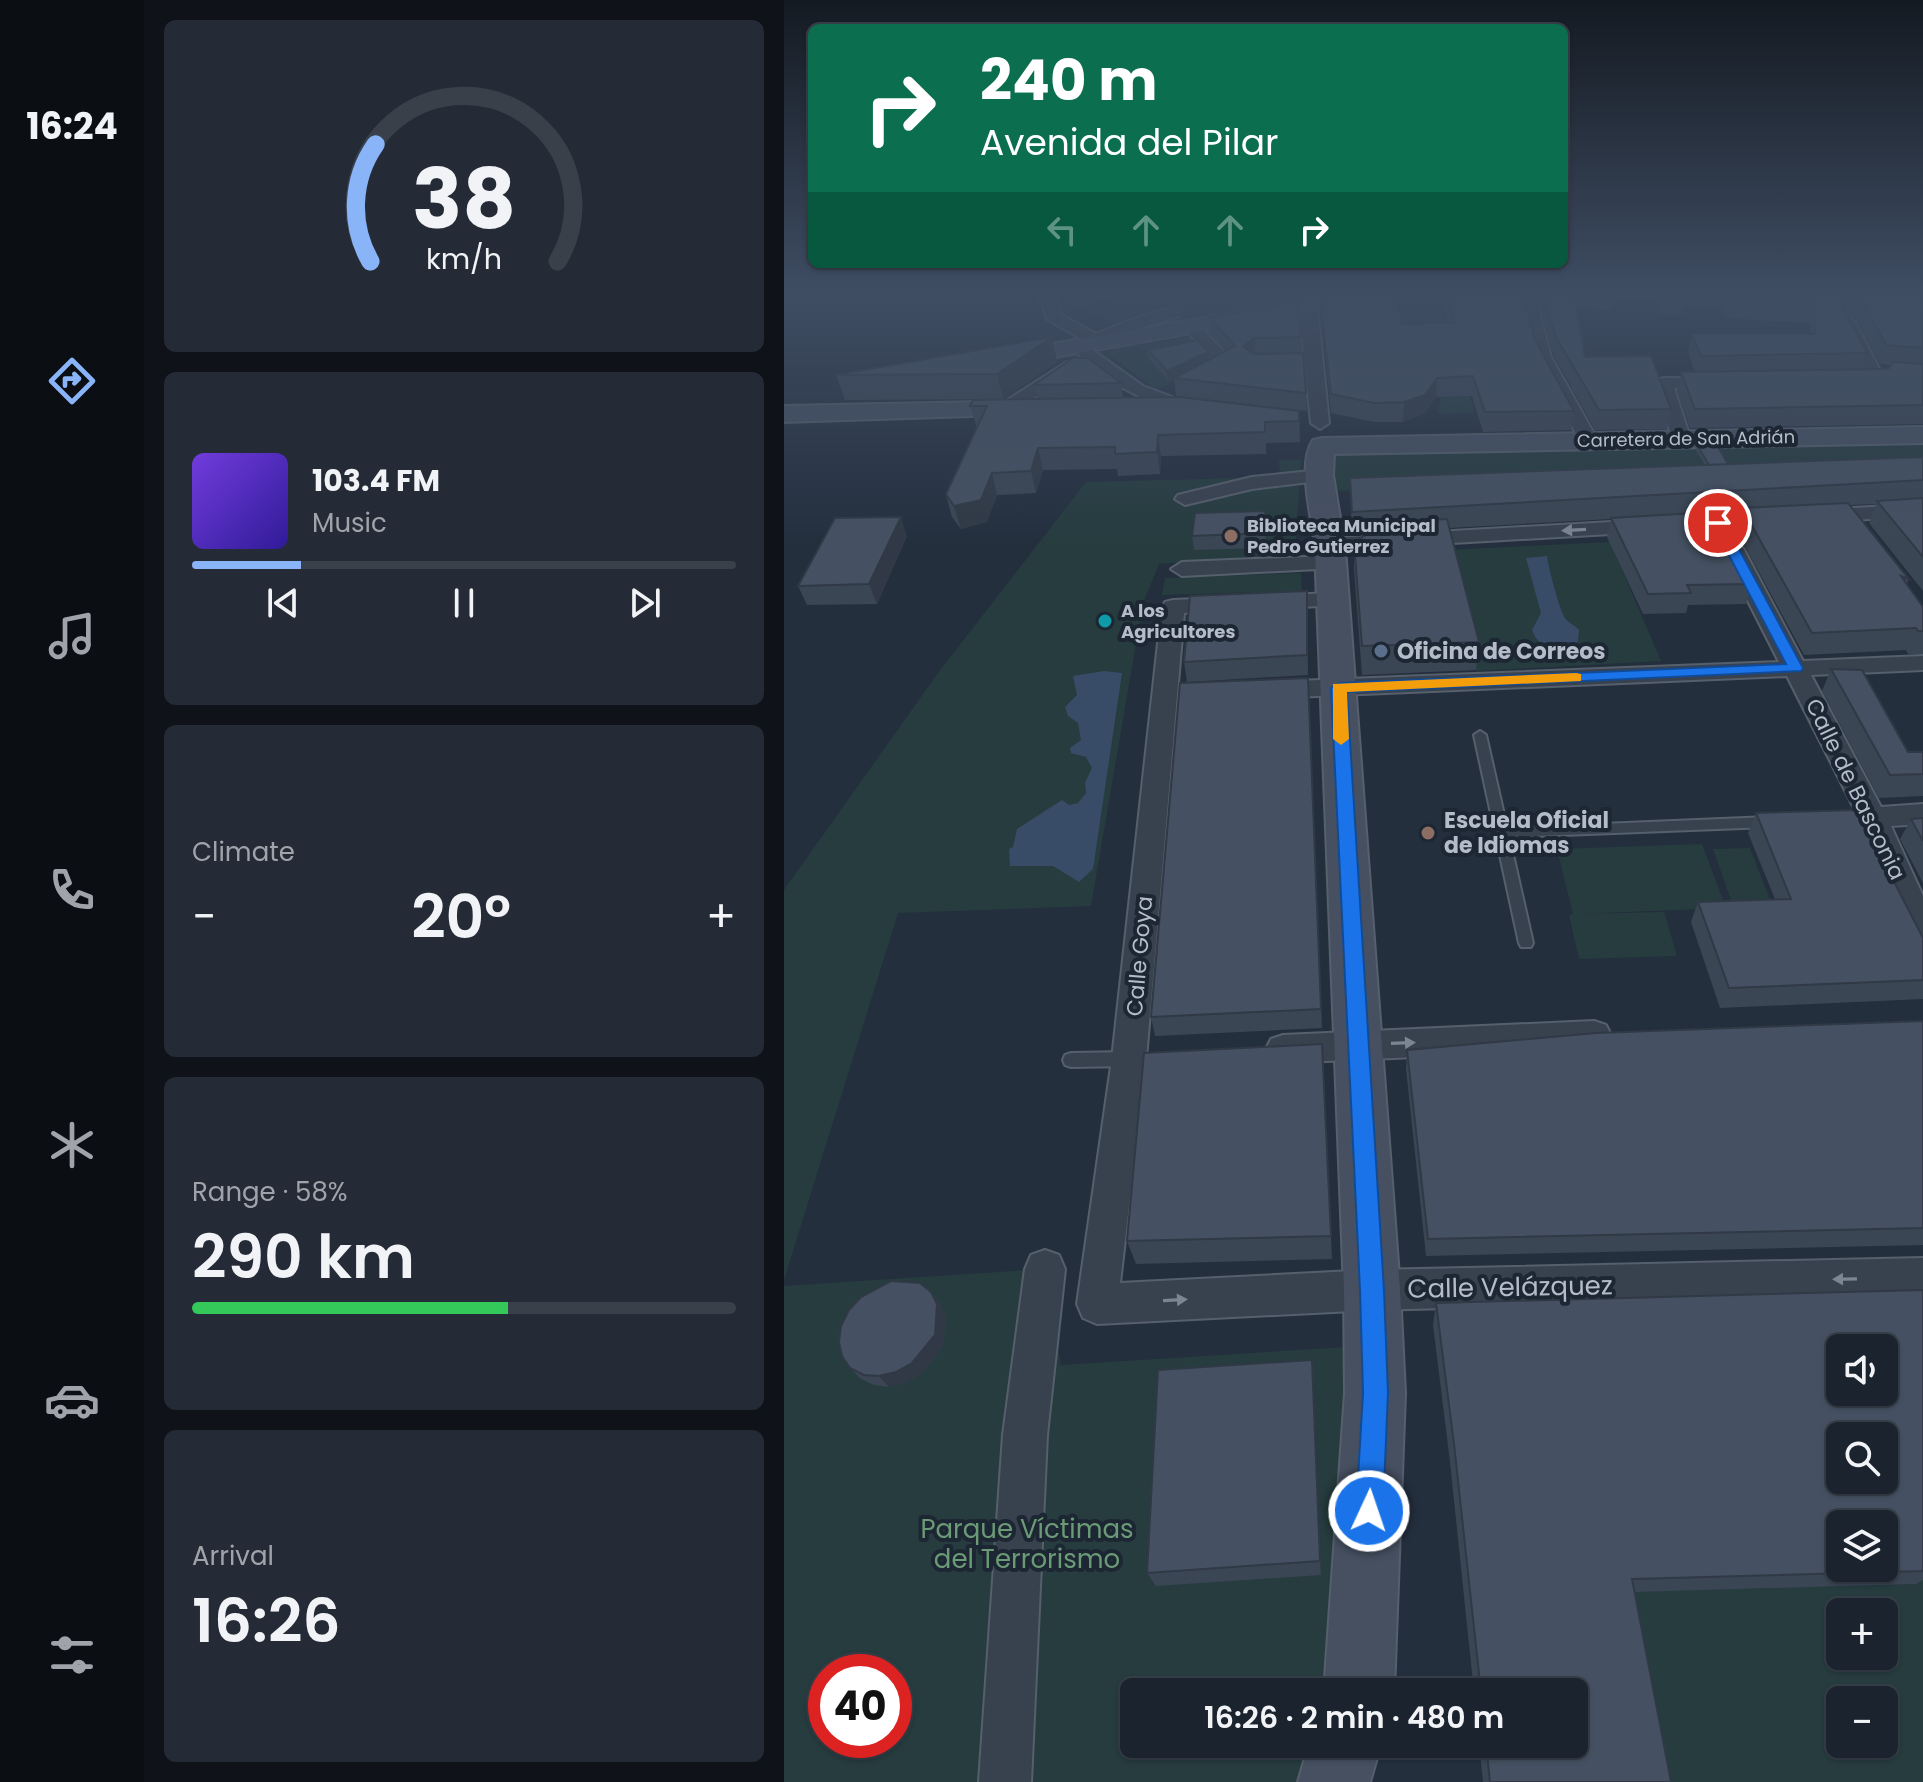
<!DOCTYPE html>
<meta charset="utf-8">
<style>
:root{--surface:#1b232e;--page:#242b36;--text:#f1f3f6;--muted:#a0a4aa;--line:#39404a;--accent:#8ab4f8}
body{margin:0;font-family:Poppins,sans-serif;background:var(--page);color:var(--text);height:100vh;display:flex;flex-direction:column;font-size:30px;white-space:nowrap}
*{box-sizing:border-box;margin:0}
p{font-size:26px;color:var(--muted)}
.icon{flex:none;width:44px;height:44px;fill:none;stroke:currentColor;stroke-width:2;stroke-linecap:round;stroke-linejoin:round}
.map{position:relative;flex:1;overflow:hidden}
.details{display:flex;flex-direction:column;gap:20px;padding:20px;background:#0f1319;width:640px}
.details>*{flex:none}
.banner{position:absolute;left:24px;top:24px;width:760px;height:244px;border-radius:12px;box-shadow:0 2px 6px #0004,0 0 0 2px var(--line);background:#0b6e4f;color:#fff;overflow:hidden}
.fabs{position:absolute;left:1042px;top:1334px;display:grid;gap:16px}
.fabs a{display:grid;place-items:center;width:72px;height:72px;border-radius:12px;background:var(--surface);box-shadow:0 2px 6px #0004,0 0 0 2px var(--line);font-size:40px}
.speed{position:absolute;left:24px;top:1654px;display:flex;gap:16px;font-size:40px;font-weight:700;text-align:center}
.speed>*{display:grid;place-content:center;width:104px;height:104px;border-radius:50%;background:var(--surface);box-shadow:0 2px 6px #0004,0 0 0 2px var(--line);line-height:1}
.speed .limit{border:12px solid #d22;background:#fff;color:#111}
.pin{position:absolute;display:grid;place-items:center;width:68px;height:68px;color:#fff;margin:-34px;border:4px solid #fff;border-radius:50%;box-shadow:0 2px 8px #0007}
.me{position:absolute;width:88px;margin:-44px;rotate:3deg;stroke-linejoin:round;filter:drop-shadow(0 0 6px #0008)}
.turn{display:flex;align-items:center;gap:28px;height:168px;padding:0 40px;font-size:36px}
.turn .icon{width:104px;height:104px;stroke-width:2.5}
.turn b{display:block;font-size:56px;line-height:68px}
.lanes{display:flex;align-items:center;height:76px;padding:0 40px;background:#0003;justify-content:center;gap:40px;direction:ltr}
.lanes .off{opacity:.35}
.big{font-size:60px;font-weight:600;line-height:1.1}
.details .tile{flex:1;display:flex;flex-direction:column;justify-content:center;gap:12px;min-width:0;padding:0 28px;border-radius:12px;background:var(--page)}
.details .dial{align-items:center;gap:0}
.dial svg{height:208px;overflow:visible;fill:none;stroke:var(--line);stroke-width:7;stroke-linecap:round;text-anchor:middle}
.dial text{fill:var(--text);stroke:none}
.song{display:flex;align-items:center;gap:24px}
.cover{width:96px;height:96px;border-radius:12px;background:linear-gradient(135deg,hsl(260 70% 55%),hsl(250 70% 35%))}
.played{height:8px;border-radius:4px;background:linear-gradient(90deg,var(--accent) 20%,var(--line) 20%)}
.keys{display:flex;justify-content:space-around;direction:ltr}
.heat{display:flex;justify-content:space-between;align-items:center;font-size:44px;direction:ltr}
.charge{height:12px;border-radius:6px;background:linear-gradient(90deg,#34c759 58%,var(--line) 0)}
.trip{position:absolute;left:336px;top:1678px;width:468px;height:80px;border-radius:12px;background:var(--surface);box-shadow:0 2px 6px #0004,0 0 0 2px var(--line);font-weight:600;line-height:80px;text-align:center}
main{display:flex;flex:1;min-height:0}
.dock{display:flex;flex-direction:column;width:144px;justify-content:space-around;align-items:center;background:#0b0e12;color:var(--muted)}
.dock .icon{width:56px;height:56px}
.dock .selected{color:var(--accent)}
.dock b{font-size:36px;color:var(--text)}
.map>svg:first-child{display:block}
.green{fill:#263c3f;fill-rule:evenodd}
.water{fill:#394c67}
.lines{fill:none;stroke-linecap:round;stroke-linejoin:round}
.lane-casing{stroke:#565f6c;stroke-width:4}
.street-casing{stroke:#565f6c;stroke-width:4}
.secondary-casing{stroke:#565f6c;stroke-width:4}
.lane{fill:#38414e;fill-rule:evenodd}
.street{fill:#38414e;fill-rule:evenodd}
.secondary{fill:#465061;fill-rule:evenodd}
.wall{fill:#3b4654;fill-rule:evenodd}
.shaded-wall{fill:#303945}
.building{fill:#455162;stroke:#303945;stroke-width:2;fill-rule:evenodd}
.oneway{fill:#7c8592}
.route{fill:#1a73e8;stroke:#114b97;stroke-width:2}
.slow{fill:#f59e0b}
.education-dot{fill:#8d6e63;stroke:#1d2633;stroke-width:3}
.culture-dot{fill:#0f9aa8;stroke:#1d2633;stroke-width:3}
.service-dot{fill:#5c6f8a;stroke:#1d2633;stroke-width:3}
.labels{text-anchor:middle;stroke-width:8;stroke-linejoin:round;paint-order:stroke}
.far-street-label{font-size:18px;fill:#b4bcc9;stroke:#1d2633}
.far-poi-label{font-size:18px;font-weight:bold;fill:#b4bcc9;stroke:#1d2633;text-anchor:start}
.poi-label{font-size:22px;font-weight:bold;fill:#b4bcc9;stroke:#1d2633;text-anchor:start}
.street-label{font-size:22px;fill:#b4bcc9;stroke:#1d2633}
.near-street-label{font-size:26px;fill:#b4bcc9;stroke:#1d2633}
.near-park-label{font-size:26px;fill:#6b9a76;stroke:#1d2633}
</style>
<main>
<nav class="dock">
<b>16:24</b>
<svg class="icon selected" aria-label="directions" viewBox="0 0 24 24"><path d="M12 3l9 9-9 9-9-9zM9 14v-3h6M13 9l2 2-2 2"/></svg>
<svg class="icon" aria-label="music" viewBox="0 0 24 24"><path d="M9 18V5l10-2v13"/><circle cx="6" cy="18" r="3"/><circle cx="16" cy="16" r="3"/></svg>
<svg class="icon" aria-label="phone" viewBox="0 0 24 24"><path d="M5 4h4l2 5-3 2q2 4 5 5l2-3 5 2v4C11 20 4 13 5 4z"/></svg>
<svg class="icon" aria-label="climate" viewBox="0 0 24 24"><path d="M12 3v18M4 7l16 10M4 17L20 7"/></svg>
<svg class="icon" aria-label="car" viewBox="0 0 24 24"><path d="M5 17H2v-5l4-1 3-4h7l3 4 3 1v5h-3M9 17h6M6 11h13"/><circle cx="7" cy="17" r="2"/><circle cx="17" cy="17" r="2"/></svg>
<svg class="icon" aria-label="filters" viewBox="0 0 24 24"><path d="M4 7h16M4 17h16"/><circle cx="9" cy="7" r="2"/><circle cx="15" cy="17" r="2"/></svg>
</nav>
<section class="details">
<div class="tile dial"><svg viewBox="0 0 100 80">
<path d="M14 69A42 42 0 1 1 86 69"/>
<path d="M14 69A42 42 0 0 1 16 24" stroke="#8ab4f8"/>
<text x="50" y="56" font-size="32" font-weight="700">38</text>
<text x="50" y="72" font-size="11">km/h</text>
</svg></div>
<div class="tile">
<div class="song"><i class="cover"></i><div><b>103.4 FM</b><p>Music</p></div></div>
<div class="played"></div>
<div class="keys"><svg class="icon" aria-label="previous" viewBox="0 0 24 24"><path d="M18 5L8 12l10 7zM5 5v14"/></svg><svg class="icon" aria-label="pause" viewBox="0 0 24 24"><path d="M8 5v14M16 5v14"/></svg><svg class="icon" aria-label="next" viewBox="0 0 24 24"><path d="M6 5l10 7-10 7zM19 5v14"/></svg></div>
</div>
<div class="tile"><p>Climate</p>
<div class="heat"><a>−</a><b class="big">20°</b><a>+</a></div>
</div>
<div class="tile"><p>Range · 58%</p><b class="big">290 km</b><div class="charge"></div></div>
<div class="tile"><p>Arrival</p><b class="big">16:26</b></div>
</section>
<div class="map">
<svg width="1139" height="1782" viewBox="0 0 1139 1782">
<rect width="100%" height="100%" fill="#242f3e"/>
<path class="green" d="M637 292H653L691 413 653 414 657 397 618 335 610 298Z
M371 298 375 313 334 327 296 309 269 316 276 304 310 300 314 305Z
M409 336 433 362 372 390 323 353 329 349Z
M1139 439V476L864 485 548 491 549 454Z
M495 460H517L511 554 375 564 359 603 307 906 114 913 0 1280V890L154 673 302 482 496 477Z
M826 542 877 661 692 671 662 550Z
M517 573 518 591 378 595 381 578Z
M918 844 942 908 793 914 880 912 893 956 795 959 785 915 789 914 773 849Z
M966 848 989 907 950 908 929 849Z
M261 1269 277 1365 562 1347V1654L548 1692H350V1744H529L515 1782H0V1286ZM42 1672H110V1740H42Z
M1139 1554V1782H871L836 1592 1132 1584ZM1056 1612H1100V1656H1056ZM1056 1700H1100V1744H1056Z"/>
<path class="water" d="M763 556C764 566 776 612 781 618 784 623 791 625 795 630L794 642C778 653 754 650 748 630L757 613 742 558Z
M320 671 338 673 309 869 295 882 269 866H226L225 849 229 847 233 829 278 800 285 805 294 803 302 793 301 783 308 768 302 757 287 753 286 748 297 740 294 723 284 716 281 707 293 695 289 676Z"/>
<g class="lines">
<g class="lane-casing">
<path id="lane" d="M696 731 702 735 723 828 985 817 992 822 985 827 725 837 749 943 747 947H737L735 943 690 735Z
M345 1052 351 1054 353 1059 351 1064 345 1066 287 1067 281 1065 279 1060 281 1055 287 1053Z"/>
</g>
<g class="street-casing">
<path id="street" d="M254 292H270L276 314 312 334C371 309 433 292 496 292L489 297C426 306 365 321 307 349L359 386 404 403 407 407 398 412C369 405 303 375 290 347L299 340 263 319Z
M734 292H750L767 357 813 439 811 443H797L751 357Z
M523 303 529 305 534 315 545 423 536 429 527 423 515 308Z
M1063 317 1071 322 1101 380 1098 384 1065 386 1056 381 1065 376 1081 375 1055 322Z
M407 322 413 324 447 359 449 363 447 367 420 380H408L405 376 430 362 399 327Z
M283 362 292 367 289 371 226 414H214L211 410 214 406Z
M879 378H933L942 383 933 388H890L907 440 905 444 898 446 889 440 870 383Z
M536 470 543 472 546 476 543 480 468 489 401 505 391 499 394 495 468 477Z
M1139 504V516L547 550 536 544 547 538Z
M948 542 959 548 1019 661 1139 656V670L1027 675 1097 807 1139 804V824L1107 826 1139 896V941L1128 937 1124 929 1075 818 1003 676 486 698 477 695 473 690 477 685 486 682 995 662 937 548Z
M545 556 556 563 553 568 398 576 387 569 398 562Z
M548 593 556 595 559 600 556 605 400 613 362 1059 336 1283 588 1270 1139 1258V1296L588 1310 313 1324 299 1318 293 1304 328 1059 378 607 381 602 389 600Z
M810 1021 822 1025 827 1035 822 1045 810 1049 499 1063 487 1059 482 1049 487 1039 499 1035Z
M261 1250 275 1255 281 1269 263 1435 247 1782H195L219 1435 241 1269 247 1255Z"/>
</g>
<g class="secondary-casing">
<path id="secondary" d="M569 292H618L608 298 215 367 207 365 203 360 207 355 215 353Z
M242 401 251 404 255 409 251 414 0 422V406Z
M1139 427V443L550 454 549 475 561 548 616 1290 621 1393 610 1692H540L561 1393 560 1290 531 548C529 519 512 465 529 440L538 438Z
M525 1744H597L586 1782H514Z"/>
</g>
<use href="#lane" class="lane"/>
<use href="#street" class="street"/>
<use href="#secondary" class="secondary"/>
</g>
<path class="wall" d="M308 292H551L397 320 395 303 381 306 368 295 310 300Z
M655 292H738L751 340 790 411 787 430 699 432 688 396 652 397 640 414 619 422H590L547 413 537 314 536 296 618 324 664 323Z
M751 292H1139V424L906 428 893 391 897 372H911L904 352 908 334H1026L1027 323 943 318 936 306 899 307 898 315 874 314 872 302 831 301 829 311 793 308 801 357 887 409 883 429 811 430 770 356ZM1062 314 1073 320 1096 364 1107 365 1105 368 1077 369 1083 353Z
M425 317 517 337 523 411 392 396 390 378 408 369 384 380 365 359 364 350 424 352 425 360 441 351 426 334Z
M268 337 273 362 219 399 61 400 52 375Z
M337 383 339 397 253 399 250 385Z
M186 406 515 411 516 442 482 443V454L377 456 376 474 334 476 333 469 259 470 252 493 213 495 203 522 177 529 168 517 162 494 193 428Z
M913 445 944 464 1139 457V591L1085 523 1092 504 1066 505 1125 579 1123 584 1139 607V654H1124L1122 650 1020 655 952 530 957 511 930 513 968 584 962 604 904 605 902 613 859 614 823 537 827 519 665 528 695 642 692 670 578 675 570 570V542L585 533 568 534 566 478 921 465 912 450Z
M481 511 482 548 410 550 408 536Z
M123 536 93 604 23 605 14 586Z
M523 591 524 675 403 682 400 662Z
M1047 669 1124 752H1139V796L1095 798 1038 691Z
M524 678 538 1028 371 1036 367 1017Z
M972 813 1139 938V999L936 1008 907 922 914 902 991 899 964 833Z
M1139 818V883L1116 839 1127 819Z
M1139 1021V1245L642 1256 622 1069 623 1050Z
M538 1044 548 1259 352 1264 343 1241Z
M1139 1290V1580L1132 1584 851 1592 887 1782H699L695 1744H790V1692H690L666 1462 649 1325 652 1303Z
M147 1292 156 1304 162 1316 159 1346 138 1374 122 1383 105 1387 90 1385 77 1379 66 1368Z
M528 1360 537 1575 372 1586 363 1573Z"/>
<path class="shaded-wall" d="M309 292H367L368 295 310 300Z
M379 292H551L397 320 395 303 381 306Z
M1066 295 1060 313 1057 304Z
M268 337 273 362 219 399 213 374Z
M470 338 471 355 459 347Z
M424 352 425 361 384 380 383 371Z
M653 378 652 397 640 414 619 422 620 402Z
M374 435 377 456 376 474 373 452Z
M254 448 259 470 252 493 247 471Z
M208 473 213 495 203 522 177 529 170 506Z
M117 517 123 536 93 604 85 584Z
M147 1292 156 1304 162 1316 159 1346 138 1374 122 1383 105 1387 95 1376Z
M528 1360 530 1381 537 1575 536 1561Z"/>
<path class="building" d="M440 292H449L395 302Z
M557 292H612L618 324 671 323 662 292H738L751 340 790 411 701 412 689 376 653 378 641 395 620 402 590 403 547 394 536 296Z
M758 292H790L801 357 867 356 887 409 815 410 772 337Z
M877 292H902L901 297 878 296Z
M943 292H1139V348L1102 345 1079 302 1066 295 1057 304 1083 353 917 356 908 334H1031L1032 304 948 300Z
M513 302 517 337 470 338 459 347 470 354 519 353 522 393 390 378 451 346 425 317Z
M268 337 213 374 52 375Z
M414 340 424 352 383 371 364 350Z
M289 358H304L337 383 250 385Z
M1109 362 1139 364V405L911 409 897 372 1099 369 1105 368Z
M395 397 515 411V421L481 422V432L374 435 373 452 331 454V447L254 448 247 471 208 473 197 500 170 506 162 494 203 406H186L189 400Z
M913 445H933L944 464 925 465Z
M1139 457V480L568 512 566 478Z
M1139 498V557L1093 501Z
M1064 503 1125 579 1117 576 1139 607V631H1134L1132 628 1028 633 958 508Z
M481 511 482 533 408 536 411 513Z
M929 512 968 584 903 585 907 593 864 594 827 518Z
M117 517 85 584 14 586 51 518Z
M663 519 695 642 578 646 570 542 602 523Z
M523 591V655L400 662 406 596Z
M1047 669 1078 670 1124 752H1139V774L1106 775Z
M524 678 537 1009 367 1017 396 683Z
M1073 810 1139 938V980L945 988 914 902 1007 899 972 813Z
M1139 818V841L1127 819Z
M1139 1021V1228L644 1239 623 1050 812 1033Z
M538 1044 547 1236 343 1241 360 1053Z
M107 1281 136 1283 147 1292 153 1304 151 1335 128 1363 112 1372 95 1376 80 1375 66 1368 58 1356 55 1342 57 1326 65 1310 77 1297Z
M1139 1290V1571L848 1579 887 1782H706L702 1744H790V1692H697L670 1444 652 1303ZM1056 1348H1100V1392H1056ZM1056 1436H1100V1480H1056ZM1056 1524H1100V1568H1056Z
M528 1360 536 1561 363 1573 374 1370Z"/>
<defs><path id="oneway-solid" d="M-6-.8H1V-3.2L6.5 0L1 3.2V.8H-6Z" transform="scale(2)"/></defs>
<g class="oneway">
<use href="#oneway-solid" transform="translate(790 530) rotate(177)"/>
<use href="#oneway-solid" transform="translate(619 1043) rotate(-2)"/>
<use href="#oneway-solid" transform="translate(1061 1279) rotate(179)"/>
<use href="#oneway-solid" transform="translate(391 1300) rotate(-3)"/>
</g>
<linearGradient id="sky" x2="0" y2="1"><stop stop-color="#141a22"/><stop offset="0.54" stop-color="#3f4d63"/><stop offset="1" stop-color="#3f4d63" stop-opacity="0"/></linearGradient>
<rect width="1139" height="542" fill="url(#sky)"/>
<path class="route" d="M934 519 941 523 1019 668 1017 671 563 692 600 1290 604 1393 599 1511 595 1521 585 1525 576 1521 572 1511 579 1393 576 1290 547 688 555 683 1002 664 928 523Z"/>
<path class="slow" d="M792 673 797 674V681L563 692 565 739 557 745 549 739V684Z"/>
<g class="education-dot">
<circle cx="447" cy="536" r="8"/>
<circle cx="644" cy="833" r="8"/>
</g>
<circle class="culture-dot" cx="321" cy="621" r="8"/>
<circle class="service-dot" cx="597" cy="651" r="8"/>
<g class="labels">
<g class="far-street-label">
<text transform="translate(902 439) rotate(-1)" y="6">Carretera de San Adrián</text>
</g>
<g class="far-poi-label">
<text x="463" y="532">Biblioteca Municipal<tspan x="463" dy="21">Pedro Gutierrez</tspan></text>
<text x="337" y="617">A los<tspan x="337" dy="21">Agricultores</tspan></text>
</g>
<g class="poi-label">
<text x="613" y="659">Oficina de Correos</text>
<text x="660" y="828">Escuela Oficial<tspan x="660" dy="25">de Idiomas</tspan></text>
</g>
<g class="street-label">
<text transform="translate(1072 789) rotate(64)" y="8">Calle de Basconia</text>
<text transform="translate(355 956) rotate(-85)" y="8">Calle Goya</text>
</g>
<g class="near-street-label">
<text transform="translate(726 1287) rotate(-1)" y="9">Calle Velázquez</text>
</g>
<g class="near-park-label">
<text x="243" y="1538">Parque Víctimas<tspan x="243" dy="30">del Terrorismo</tspan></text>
</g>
</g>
</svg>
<div class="fabs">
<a><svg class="icon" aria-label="sound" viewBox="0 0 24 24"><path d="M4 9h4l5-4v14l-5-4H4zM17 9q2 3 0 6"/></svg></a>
<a><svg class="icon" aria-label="search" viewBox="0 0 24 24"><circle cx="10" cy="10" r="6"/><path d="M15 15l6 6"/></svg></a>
<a><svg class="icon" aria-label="layers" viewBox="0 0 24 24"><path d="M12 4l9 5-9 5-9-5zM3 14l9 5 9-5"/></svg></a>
<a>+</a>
<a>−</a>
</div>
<div class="speed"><div class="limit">40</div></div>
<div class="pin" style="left:934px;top:523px;background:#d93025"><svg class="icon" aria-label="arrive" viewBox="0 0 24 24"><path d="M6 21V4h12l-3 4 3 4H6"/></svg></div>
<svg class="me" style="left:585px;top:1511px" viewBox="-20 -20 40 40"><circle r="17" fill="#1a73e8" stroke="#fff" stroke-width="3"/><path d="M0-11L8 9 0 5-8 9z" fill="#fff"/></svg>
<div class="trip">16:26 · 2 min · 480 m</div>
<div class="banner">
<div class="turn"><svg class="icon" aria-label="right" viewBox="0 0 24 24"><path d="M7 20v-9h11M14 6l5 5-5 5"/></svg><div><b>240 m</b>Avenida del Pilar</div></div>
<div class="lanes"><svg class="icon off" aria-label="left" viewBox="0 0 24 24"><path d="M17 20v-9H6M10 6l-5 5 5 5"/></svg><svg class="icon off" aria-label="ahead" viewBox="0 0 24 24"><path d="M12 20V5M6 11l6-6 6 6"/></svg><svg class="icon off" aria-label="ahead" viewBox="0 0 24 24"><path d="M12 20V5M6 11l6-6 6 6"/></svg><svg class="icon" aria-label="right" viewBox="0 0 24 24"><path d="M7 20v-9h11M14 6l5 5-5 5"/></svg></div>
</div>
</div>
</main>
